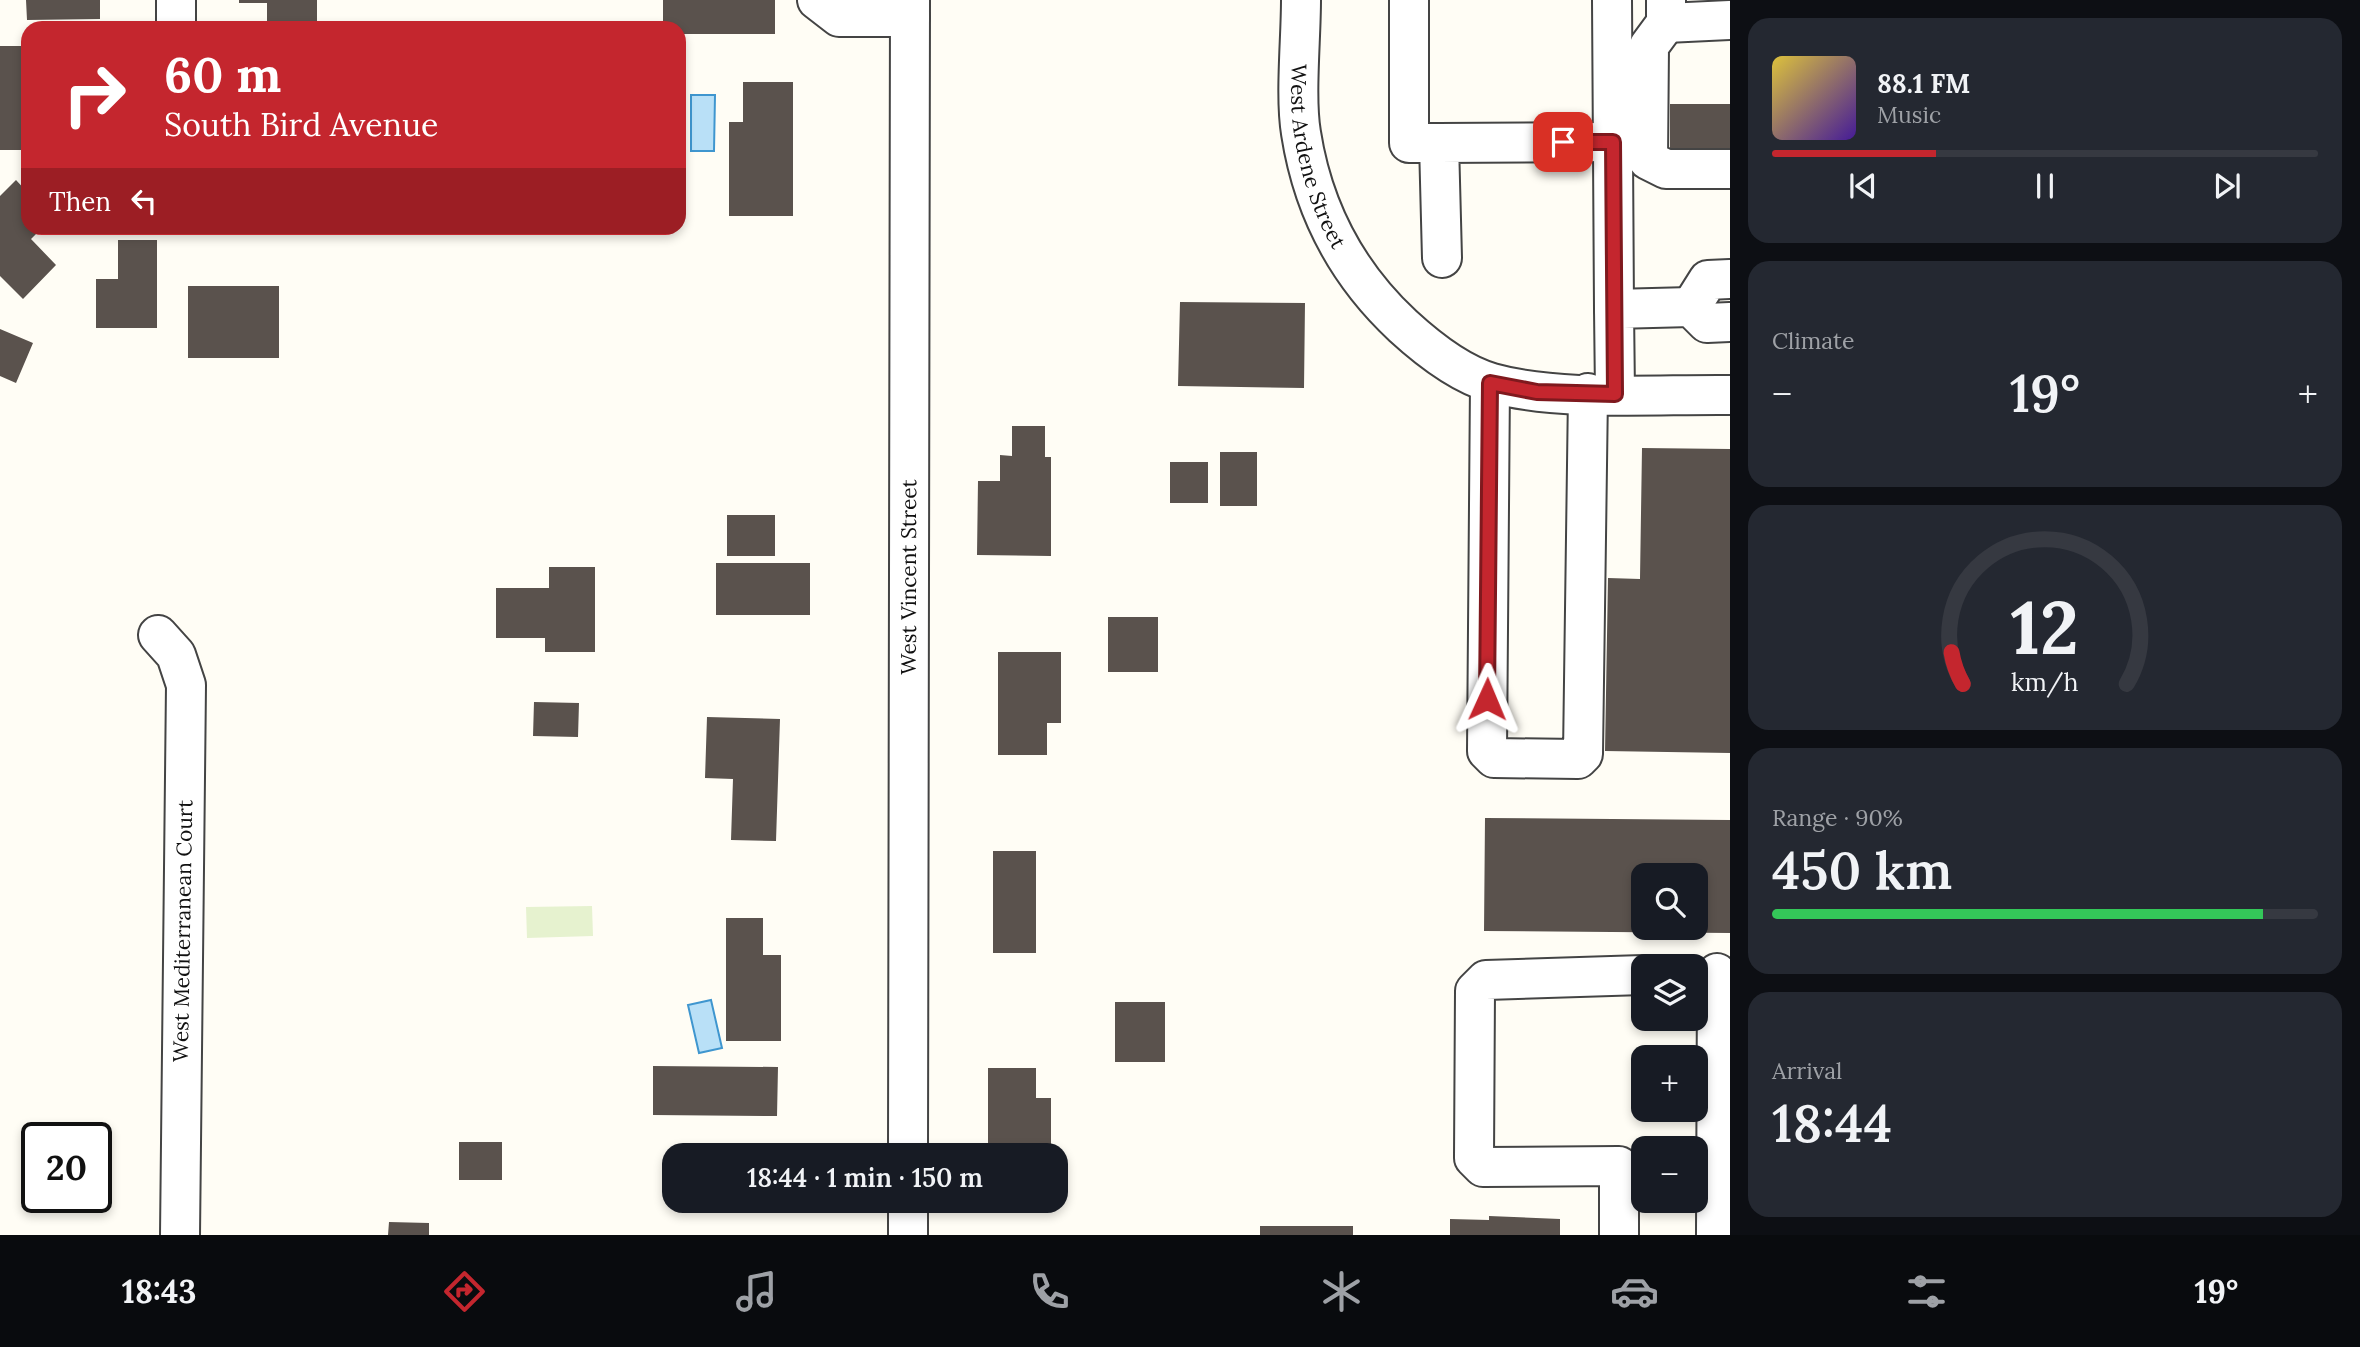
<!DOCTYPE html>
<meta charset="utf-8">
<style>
:root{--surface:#171b24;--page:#242831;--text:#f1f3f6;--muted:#9ea1a6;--line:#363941;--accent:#c4262e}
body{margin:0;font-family:Lora,serif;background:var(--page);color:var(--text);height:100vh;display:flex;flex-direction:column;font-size:26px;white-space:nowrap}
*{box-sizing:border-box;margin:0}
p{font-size:23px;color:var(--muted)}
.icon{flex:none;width:38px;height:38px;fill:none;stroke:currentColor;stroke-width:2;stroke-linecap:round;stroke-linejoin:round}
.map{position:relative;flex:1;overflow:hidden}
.drawer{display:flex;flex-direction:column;gap:18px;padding:18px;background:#0d0f14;width:630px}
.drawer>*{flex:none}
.guide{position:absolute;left:21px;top:21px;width:665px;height:214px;border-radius:21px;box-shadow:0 4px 10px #0003;background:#c4262e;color:#fff;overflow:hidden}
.fabs{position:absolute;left:1631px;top:863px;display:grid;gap:14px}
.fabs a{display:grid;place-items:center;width:77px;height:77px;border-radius:14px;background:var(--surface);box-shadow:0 4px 10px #0003;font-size:35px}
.speed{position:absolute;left:21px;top:1122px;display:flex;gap:14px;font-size:35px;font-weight:700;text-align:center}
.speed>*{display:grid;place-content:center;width:91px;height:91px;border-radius:50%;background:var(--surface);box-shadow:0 4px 10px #0003;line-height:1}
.speed .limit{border:4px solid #111;border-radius:10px;background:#fff;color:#111}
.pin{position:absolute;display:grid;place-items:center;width:60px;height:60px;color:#fff;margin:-30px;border-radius:14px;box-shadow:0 4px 10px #0006}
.me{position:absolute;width:77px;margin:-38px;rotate:1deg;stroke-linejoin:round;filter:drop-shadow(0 0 5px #0008)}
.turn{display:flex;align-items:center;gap:24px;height:147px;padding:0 28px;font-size:32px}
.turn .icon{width:91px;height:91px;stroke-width:2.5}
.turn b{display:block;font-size:49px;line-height:60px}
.then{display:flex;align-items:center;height:66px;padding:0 28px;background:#0003;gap:14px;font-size:26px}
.big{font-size:52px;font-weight:600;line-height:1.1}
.drawer .tile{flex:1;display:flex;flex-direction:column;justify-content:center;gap:10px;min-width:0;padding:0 24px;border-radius:21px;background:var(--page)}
.drawer .dial{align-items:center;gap:0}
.dial svg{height:182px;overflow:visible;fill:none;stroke:var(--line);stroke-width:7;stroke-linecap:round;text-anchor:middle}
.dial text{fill:var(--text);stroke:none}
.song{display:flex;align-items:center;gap:21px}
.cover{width:84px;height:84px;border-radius:10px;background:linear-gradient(135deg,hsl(50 70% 55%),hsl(260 70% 35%))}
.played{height:7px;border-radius:4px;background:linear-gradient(90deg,var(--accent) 30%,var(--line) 30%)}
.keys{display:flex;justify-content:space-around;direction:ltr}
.heat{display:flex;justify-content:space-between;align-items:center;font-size:38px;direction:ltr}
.charge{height:10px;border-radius:5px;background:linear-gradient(90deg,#34c759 90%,var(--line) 0)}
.trip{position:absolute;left:662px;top:1143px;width:406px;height:70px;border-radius:21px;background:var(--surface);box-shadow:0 4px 10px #0003;font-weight:600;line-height:70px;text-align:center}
.tabs{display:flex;height:112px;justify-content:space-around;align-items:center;background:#090b0e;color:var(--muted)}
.tabs .icon{width:49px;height:49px}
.tabs .current{color:var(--accent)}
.tabs b{font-size:32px;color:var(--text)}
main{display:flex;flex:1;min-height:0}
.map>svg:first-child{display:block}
.pitch{fill:#e6f2cf}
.water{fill:#b9e0f7;stroke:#3f96cf;stroke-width:2}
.building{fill:#5a524d;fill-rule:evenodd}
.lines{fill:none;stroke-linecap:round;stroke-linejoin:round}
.minor-casing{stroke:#444;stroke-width:42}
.minor{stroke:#fff;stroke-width:38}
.route-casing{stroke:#7f191e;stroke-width:18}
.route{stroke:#c4262e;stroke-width:12}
.labels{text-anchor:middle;stroke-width:7;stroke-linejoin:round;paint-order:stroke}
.street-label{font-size:21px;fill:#111;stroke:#fff}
</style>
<main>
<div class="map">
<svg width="1730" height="1235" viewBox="0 0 1730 1235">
<rect width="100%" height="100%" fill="#fffdf5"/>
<path class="pitch" d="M592 906 593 936 527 938 526 907Z"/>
<path class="water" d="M691 95H715L714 151H691Z
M711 1000 722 1048 699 1053 688 1005Z"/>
<path class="building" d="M26 0H100V19L27 20Z
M239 0H317V28H267V3H239Z
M663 0H775V34H679V28H663Z
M0 46H28V150H0Z
M743 82H793V216H729V122H743Z
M1670 104H1730V158H1670Z
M16 180 28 193V228H42L31 239 56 265 23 299 0 276V196Z
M118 240H157V328H96V279H118Z
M188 286H279V358H188Z
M1180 302 1305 303 1304 388 1178 386Z
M0 329 33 343 16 383 0 376Z
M1012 426H1045V457H1051V556L977 555 978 481H1000V455L1012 456Z
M1642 448 1730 449V753L1605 751 1608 578 1640 579Z
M1220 452H1257V506H1220Z
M1170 462H1208V503H1170Z
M727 515H775V556H727Z
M716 563H810V615H716Z
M549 567H595V652H545V638H496V588H549Z
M1108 617H1158V672H1108Z
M998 652H1061V723H1047V755H998Z
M534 702 579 703 578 737 533 736Z
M707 717 780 719 776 841 731 840 733 779 705 778Z
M1485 818 1730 820V933L1484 931ZM1643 875H1696V928H1643Z
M993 851H1036V953H993Z
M726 918H763V955H781V1041H726Z
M1115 1002H1165V1062H1115Z
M653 1066 778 1067 777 1116 653 1115Z
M988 1068H1036V1098H1051V1155H988Z
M459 1142H502V1180H459Z
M1489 1216 1560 1219V1235H1450V1219L1489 1220Z
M389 1222 429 1223V1235H388Z
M1260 1226H1353V1235H1260Z"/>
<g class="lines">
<g class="minor-casing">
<g id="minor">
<path d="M817 0 839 17H910"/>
<path id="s1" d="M1301 0C1301 39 1295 97 1301 133 1313 210 1346 273 1403 326 1427 348 1460 374 1492 383 1560 402 1658 394 1730 395"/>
<path d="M1409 0V143H1439"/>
<path d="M1612 0 1614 309"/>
<path d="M1666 0V23L1649 46 1648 160 1666 169H1730"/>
<path d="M1666 23 1730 20"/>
<path d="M176 28V0"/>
<path d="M1442 258 1439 143 1613 142"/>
<path d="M1691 307 1708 280 1730 279"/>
<path d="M1490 383 1487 751 1494 758 1578 759 1583 754 1588 393"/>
<path d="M1615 394 1614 309 1691 307 1707 323 1730 322"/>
<path d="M158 635 176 655 186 685 180 1235"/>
<path id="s2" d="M908 1155 910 0"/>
<path d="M908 1235V1200"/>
<path d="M1619 1235V1166L1483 1167 1474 1158 1475 991 1486 980 1643 975"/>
<path d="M1716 1235 1717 973"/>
</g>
</g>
<use href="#minor" class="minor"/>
</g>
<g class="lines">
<g class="route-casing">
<path id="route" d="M1487 699 1490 383 1537 392 1615 394 1613 142H1563"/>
</g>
<use href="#route" class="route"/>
</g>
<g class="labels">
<g class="street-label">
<text dy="7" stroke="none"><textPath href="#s1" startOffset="159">West Ardene Street</textPath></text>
<text dy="7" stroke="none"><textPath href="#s2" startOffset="578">West Vincent Street</textPath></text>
<text transform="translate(183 931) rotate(-89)" y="7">West Mediterranean Court</text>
</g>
</g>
</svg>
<div class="fabs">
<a><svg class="icon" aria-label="search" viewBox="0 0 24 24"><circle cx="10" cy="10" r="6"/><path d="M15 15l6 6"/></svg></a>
<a><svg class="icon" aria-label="layers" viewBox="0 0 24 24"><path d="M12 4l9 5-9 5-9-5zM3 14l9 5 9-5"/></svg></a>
<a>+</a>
<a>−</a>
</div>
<div class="speed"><div class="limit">20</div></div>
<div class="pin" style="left:1563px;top:142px;background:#d93025"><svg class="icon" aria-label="arrive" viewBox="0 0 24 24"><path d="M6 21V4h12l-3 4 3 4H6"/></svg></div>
<svg class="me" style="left:1487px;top:699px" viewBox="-20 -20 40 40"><path d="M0-17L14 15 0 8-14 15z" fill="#c4262e" stroke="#fff" stroke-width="4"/></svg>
<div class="trip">18:44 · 1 min · 150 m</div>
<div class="guide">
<div class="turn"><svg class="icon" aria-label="right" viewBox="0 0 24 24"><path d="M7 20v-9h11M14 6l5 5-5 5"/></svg><div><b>60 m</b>South Bird Avenue</div></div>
<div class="then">Then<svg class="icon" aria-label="left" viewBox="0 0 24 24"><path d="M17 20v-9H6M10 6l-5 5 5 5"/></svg></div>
</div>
</div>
<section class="drawer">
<div class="tile">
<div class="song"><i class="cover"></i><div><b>88.1 FM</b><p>Music</p></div></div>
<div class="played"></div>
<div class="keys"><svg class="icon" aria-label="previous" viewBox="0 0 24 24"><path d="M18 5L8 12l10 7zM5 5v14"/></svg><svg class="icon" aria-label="pause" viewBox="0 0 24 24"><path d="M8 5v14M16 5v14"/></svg><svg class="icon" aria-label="next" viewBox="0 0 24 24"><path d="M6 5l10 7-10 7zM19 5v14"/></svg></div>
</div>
<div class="tile"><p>Climate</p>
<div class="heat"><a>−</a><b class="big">19°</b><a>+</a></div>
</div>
<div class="tile dial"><svg viewBox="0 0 100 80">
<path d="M14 69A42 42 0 1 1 86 69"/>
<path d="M14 69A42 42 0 0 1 9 55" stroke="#c4262e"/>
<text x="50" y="56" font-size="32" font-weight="700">12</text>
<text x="50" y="72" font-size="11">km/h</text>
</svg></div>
<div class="tile"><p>Range · 90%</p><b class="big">450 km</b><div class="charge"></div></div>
<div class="tile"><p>Arrival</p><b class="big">18:44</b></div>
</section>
</main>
<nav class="tabs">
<b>18:43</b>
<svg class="icon current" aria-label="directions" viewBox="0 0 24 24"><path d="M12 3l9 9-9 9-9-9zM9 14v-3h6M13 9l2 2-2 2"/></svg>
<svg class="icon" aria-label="music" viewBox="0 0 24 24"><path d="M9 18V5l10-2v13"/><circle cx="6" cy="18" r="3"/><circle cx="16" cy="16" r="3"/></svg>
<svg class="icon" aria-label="phone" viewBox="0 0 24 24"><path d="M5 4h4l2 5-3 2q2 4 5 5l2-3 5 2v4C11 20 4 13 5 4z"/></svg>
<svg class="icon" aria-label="climate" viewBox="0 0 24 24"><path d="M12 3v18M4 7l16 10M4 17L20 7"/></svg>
<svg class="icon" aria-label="car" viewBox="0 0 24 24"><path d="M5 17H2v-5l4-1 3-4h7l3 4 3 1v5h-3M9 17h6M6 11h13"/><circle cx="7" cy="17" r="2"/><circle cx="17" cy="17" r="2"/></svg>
<svg class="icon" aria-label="filters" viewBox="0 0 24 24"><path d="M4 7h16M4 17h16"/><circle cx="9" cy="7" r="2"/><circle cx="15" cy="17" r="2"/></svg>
<b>19°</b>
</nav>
